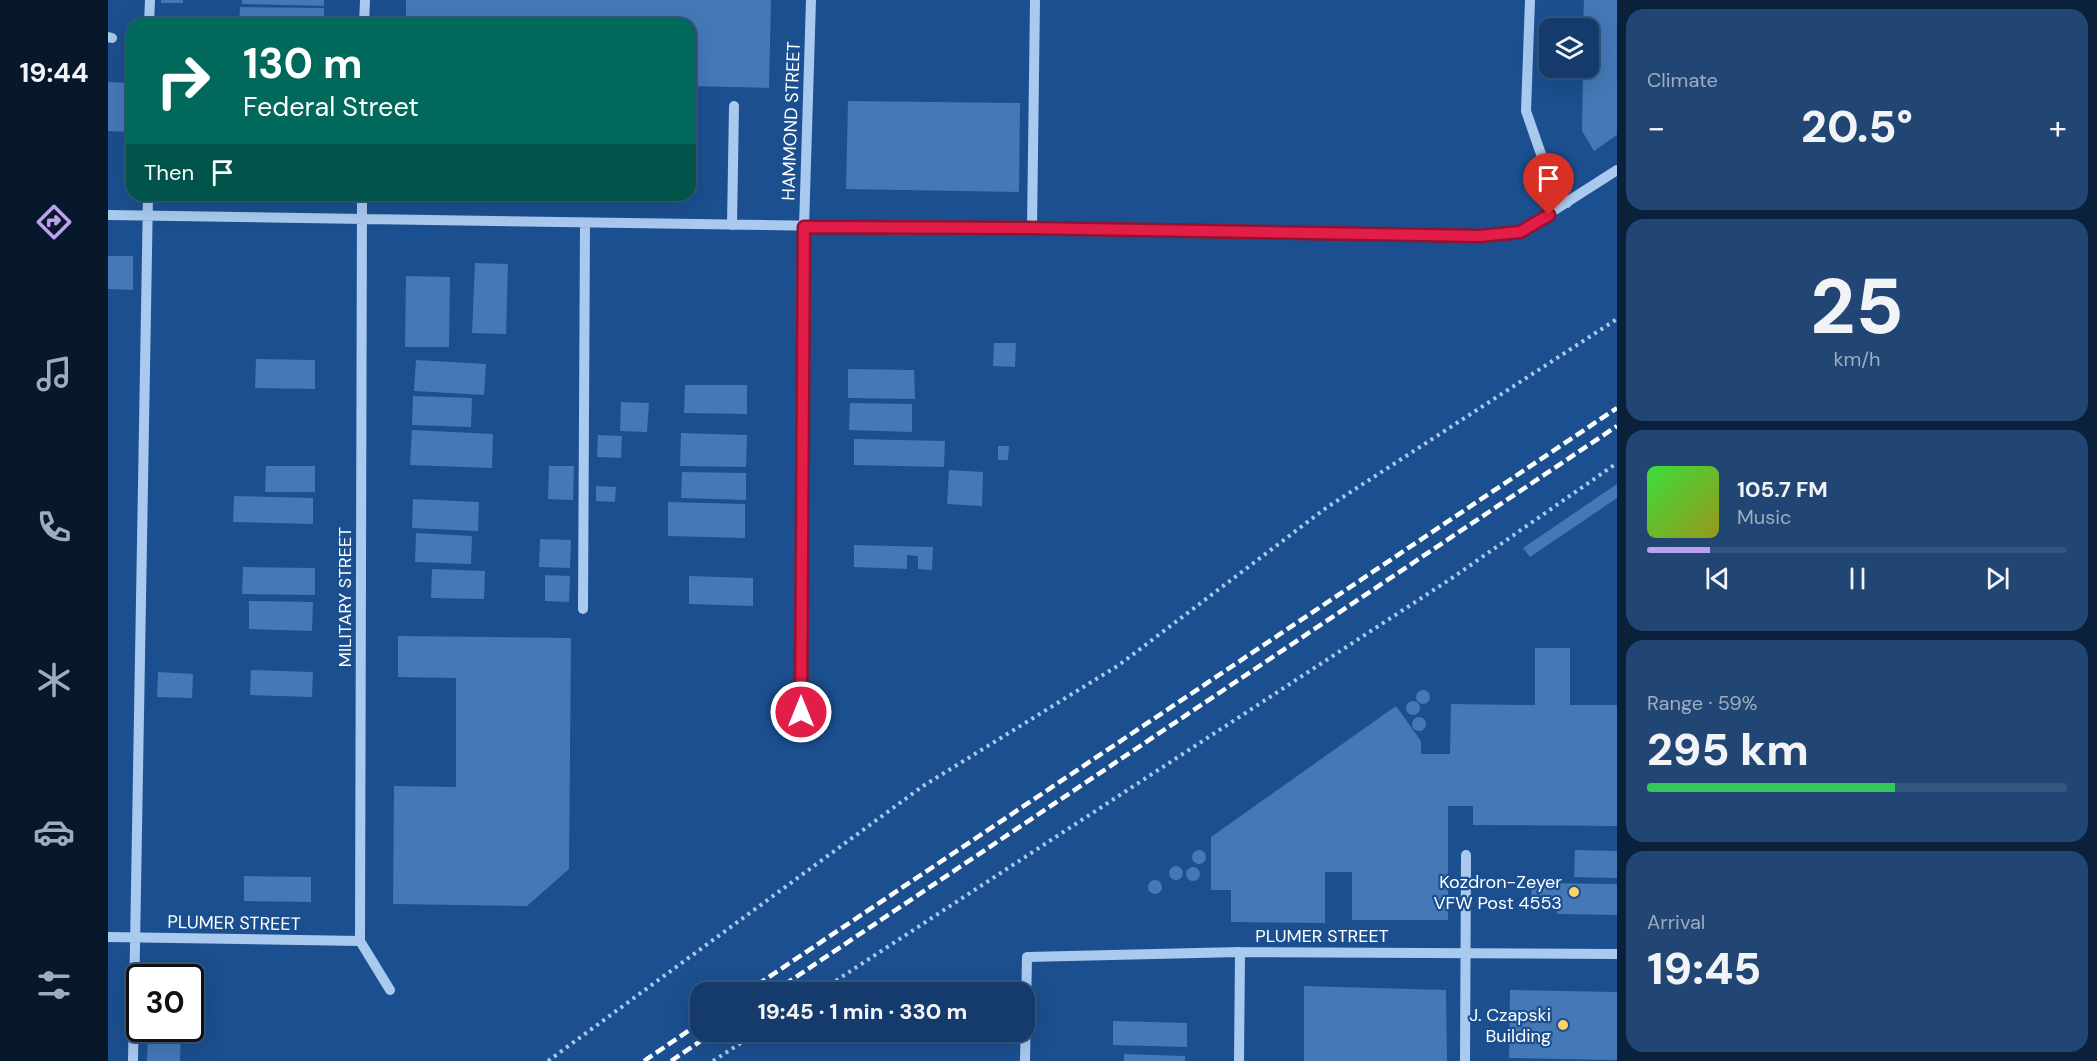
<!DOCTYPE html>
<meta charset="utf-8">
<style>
:root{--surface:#143b6b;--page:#214673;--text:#f1f3f6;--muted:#9dadc1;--line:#33557e;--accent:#bca0f2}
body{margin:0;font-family:"DM Sans",sans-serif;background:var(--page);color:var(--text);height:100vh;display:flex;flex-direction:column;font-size:22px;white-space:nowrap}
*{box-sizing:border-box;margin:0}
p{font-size:20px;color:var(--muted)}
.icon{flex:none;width:33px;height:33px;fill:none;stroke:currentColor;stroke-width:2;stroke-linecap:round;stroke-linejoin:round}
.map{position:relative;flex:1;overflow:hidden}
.drawer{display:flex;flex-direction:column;gap:9px;padding:9px;background:#0b203b;width:480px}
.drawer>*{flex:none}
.hud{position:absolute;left:18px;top:18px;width:570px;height:183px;border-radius:18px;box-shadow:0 6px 24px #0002,0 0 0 2px var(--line);background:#00695c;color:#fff;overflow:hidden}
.buttons{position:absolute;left:1431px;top:18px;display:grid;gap:12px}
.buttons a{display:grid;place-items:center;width:60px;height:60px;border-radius:12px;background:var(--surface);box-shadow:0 6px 24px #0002,0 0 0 2px var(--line);font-size:30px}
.speed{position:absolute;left:18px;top:964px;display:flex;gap:12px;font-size:30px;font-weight:700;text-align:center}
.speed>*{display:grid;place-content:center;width:78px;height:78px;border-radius:50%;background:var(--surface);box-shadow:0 6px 24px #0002,0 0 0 2px var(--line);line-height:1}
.speed .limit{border:3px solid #111;border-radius:9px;background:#fff;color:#111}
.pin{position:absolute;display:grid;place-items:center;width:51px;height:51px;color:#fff;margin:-62px -26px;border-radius:50% 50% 50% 0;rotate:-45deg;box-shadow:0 0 6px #0007}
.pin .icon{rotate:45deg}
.me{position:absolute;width:66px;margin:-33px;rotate:0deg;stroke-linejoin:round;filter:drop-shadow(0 0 4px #0008)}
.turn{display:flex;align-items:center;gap:21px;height:126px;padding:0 18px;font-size:27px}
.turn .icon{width:78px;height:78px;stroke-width:2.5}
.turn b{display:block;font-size:42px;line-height:51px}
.then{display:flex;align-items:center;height:57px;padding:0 18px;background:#0003;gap:12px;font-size:22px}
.big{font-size:45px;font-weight:800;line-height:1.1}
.drawer .card{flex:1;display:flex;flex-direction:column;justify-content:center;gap:9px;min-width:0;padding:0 21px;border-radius:18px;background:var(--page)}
.drawer .dial{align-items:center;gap:0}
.dial b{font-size:78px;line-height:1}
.song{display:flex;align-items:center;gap:18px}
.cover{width:72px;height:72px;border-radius:9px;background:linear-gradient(135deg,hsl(120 70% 55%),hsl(60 70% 35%))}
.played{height:6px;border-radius:3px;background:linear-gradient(90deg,var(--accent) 15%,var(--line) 15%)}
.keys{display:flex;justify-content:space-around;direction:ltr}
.heat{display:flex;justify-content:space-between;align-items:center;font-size:33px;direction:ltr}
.charge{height:9px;border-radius:4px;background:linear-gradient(90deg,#34c759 59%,var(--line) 0)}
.trip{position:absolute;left:582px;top:982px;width:345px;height:60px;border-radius:18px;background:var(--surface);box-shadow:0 6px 24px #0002,0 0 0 2px var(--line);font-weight:800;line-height:60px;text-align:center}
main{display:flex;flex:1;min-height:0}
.menu{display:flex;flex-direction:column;width:108px;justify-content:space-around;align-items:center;background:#08182b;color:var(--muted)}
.menu .icon{width:42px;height:42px}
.menu .active{color:var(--accent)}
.menu b{font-size:27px;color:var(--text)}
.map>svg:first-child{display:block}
.building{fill:#4478b7}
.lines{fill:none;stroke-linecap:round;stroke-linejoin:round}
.path{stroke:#a9c9ee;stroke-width:4;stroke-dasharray:3 4.5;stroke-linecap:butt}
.minor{stroke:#a9c9ee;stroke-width:10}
.rail{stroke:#fff;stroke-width:4.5;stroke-dasharray:10 4.5;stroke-linecap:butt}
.route-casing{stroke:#92132f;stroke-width:15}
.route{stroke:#e11d48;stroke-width:10}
.poi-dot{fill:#ffd166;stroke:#1b4f8f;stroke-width:2}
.labels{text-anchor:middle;stroke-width:4.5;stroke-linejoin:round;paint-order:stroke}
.street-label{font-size:18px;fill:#fff;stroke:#1b4f8f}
.poi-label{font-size:18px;fill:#fff;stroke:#1b4f8f;text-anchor:end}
</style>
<main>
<nav class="menu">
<b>19:44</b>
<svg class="icon active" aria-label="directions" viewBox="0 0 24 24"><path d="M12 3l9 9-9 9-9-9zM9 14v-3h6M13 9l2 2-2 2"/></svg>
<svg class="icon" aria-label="music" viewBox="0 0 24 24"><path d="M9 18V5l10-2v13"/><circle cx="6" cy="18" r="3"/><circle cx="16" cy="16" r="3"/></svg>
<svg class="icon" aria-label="phone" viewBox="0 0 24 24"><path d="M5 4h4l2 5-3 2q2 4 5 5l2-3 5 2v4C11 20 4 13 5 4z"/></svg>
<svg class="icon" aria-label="climate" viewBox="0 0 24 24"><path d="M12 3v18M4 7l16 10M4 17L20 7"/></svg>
<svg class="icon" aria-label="car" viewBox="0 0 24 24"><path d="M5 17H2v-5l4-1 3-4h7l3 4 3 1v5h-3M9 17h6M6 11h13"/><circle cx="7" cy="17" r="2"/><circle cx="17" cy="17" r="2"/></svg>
<svg class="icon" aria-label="filters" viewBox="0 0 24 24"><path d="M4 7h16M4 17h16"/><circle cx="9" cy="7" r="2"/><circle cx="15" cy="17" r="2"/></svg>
</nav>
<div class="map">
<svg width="1509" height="1061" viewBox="0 0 1509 1061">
<rect width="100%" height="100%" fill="#1b4f8f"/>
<path class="building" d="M53 0H75V3H53Z
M134 0H216V6L134 4Z
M298 0H663L661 88 582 86V24H298Z
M1476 0H1509V135L1486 151 1474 131 1475 68H1480V28H1475Z
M132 7 216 8V24H131Z
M0 82 22 83V132L0 131Z
M740 101 912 103 911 192 738 189Z
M0 256H25V290L0 289Z
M367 263 400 264 398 334 364 333Z
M298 276 342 277 341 347H297Z
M886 343H908L907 367 885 366Z
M148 359 207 360V389L147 388Z
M308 360 378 364 376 395 306 391Z
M740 369 806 370 807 399 740 398Z
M577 385H639V414L576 413Z
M305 396 364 398 363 427 304 425Z
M513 402 541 403 539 432 512 431Z
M742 403 804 404V432L741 430Z
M304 430 385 434 384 468 302 465Z
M573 433 639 435 638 467 572 466Z
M490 435 514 436 513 458 489 457Z
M746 439 837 441 836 467 746 465Z
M890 446H901L900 460H890Z
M158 466H207V492H157Z
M441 466H466L465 500 440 499Z
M841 470 875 472 874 506 839 504Z
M574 472 638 473V500L573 498Z
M1509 484V498L1422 557 1415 548Z
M488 486 508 487 507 502 488 501Z
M126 496 205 498V524L125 522Z
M305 499 371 502 370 531 304 528Z
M560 502 637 504V538L560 536Z
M308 533 364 536 363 564 307 562Z
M432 539 463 540 462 568 431 567Z
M746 545 825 547 824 570 810 569V556L799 555V569L746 567Z
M135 567 207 568V595L134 594Z
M324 569 377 571 376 599 323 598Z
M437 575 462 576 461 602 437 601Z
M581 576 645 578V606L581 604Z
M141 601 205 602 204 631 141 629Z
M290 636 463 638 461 869 419 906 285 904 286 786 348 787V678L290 677Z
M1427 648H1462V705H1509V826L1365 825V806H1340V920H1244V872H1217V923L1123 922V890H1103V837L1288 706 1313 741V754H1342L1343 704 1427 705Z
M143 670 205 672 204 697 142 695Z
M50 672 85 674 84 698 49 697Z
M1308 697a7 7 0 1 1 14 0a7 7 0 1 1-14 0Z
M1298 708a7 7 0 1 1 14 0a7 7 0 1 1-14 0Z
M1304 724a7 7 0 1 1 14 0a7 7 0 1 1-14 0Z
M1467 850 1509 851V878L1466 877Z
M1084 857a7 7 0 1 1 14 0a7 7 0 1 1-14 0Z
M1061 873a7 7 0 1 1 14 0a7 7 0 1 1-14 0Z
M1078 874a7 7 0 1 1 14 0a7 7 0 1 1-14 0Z
M136 876 203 877V902L136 901Z
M1040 887a7 7 0 1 1 14 0a7 7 0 1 1-14 0Z
M1424 883 1509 884V915L1449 914V900H1423Z
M1196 986 1338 990 1339 1061H1196Z
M1402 990 1509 992V1060L1401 1058Z
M1005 1021 1079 1023V1047L1005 1045Z
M40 1029H73L72 1061H39Z
M1016 1054 1077 1056V1061H1016Z"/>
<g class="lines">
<path class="path" d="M709 993 1344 578 1509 463
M440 1061 815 786 1011 665 1218 508 1509 319
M605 1061 650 1032"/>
<path class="minor" d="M1422 0 1418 111 1442 180 1459 203
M41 24 42 0
M256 24 257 0
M0 37 4 38
M254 195 252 941 282 990
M0 215 1371 236 1412 232 1509 170
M624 225 626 106
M924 228 927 0
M475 609 477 223
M693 712 696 227 703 0
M0 937 252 941
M25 1061 40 195
M917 1061 919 957 1132 952 1509 954
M1131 1061 1132 952
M1357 1061 1358 855"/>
<path class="rail" d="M637 993 1509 408
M664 993 1509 426
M536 1061 592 1023
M563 1061 606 1032"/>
</g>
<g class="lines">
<g class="route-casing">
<path id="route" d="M693 712 696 227 919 228 1371 236 1412 232 1441 215"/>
</g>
<use href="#route" class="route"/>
</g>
<g class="poi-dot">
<circle cx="1466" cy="892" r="6"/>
<circle cx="1455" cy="1025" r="6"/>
</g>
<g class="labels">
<g class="street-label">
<text transform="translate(683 121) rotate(-88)" y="6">HAMMOND STREET</text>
<text transform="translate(237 597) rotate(-90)" y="6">MILITARY STREET</text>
<text transform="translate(126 923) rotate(1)" y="6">PLUMER STREET</text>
<text x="1214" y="942">PLUMER STREET</text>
</g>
<g class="poi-label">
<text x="1454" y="888">Kozdron-Zeyer<tspan x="1454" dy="21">VFW Post 4553</tspan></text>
<text x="1443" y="1021">J. Czapski<tspan x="1443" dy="21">Building</tspan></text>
</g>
</g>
</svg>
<div class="buttons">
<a><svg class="icon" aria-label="layers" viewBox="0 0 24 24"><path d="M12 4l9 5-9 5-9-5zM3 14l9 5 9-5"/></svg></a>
</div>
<div class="speed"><div class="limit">30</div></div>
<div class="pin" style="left:1441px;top:215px;background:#d93025"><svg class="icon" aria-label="arrive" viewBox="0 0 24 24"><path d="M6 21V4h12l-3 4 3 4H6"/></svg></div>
<svg class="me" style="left:693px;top:712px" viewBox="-20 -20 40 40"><circle r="17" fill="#e11d48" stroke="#fff" stroke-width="3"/><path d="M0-11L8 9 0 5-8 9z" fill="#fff"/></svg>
<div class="trip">19:45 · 1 min · 330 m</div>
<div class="hud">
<div class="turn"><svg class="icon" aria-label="right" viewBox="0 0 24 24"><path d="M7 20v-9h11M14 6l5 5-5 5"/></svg><div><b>130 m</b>Federal Street</div></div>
<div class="then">Then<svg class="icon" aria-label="arrive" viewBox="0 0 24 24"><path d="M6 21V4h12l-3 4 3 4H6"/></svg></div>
</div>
</div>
<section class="drawer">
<div class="card"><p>Climate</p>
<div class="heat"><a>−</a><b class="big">20.5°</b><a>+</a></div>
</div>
<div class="card dial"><b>25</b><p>km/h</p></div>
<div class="card">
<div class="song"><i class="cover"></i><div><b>105.7 FM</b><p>Music</p></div></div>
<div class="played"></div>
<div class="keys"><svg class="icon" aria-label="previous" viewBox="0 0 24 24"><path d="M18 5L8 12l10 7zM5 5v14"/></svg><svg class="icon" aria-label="pause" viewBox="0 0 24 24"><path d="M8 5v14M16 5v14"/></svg><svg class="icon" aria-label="next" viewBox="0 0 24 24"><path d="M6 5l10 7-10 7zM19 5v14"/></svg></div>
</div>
<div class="card"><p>Range · 59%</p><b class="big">295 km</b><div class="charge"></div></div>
<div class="card"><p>Arrival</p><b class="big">19:45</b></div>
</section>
</main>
